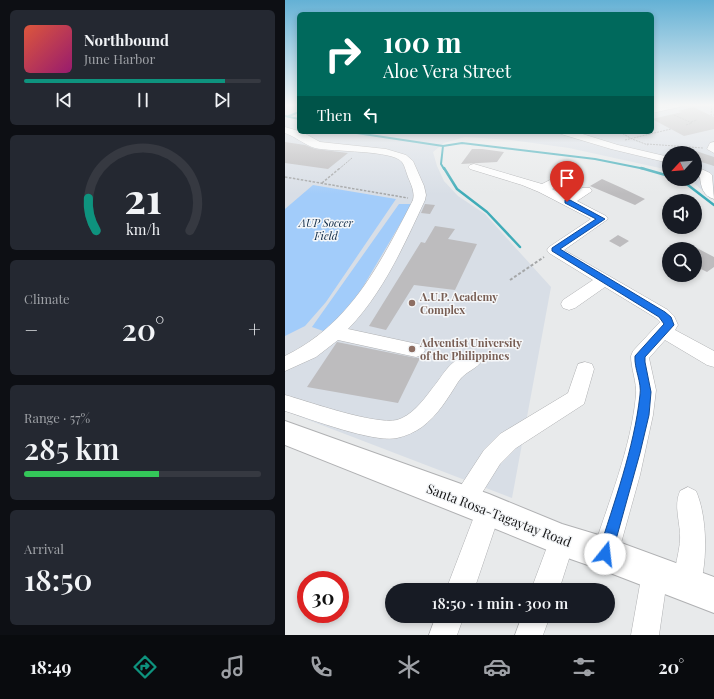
<!DOCTYPE html>
<meta charset="utf-8">
<style>
:root{--surface:#171b24;--page:#242831;--text:#f1f3f6;--muted:#9ea1a6;--line:#363941;--accent:#0e937e}
body{margin:0;font-family:"Playfair Display",serif;background:var(--page);color:var(--text);height:100vh;display:flex;flex-direction:column;font-size:15px;white-space:nowrap}
*{box-sizing:border-box;margin:0}
p{font-size:13px;color:var(--muted)}
.icon{flex:none;width:22px;height:22px;fill:none;stroke:currentColor;stroke-width:2;stroke-linecap:round;stroke-linejoin:round}
.map{position:relative;flex:1;overflow:hidden}
.panel{display:flex;flex-direction:column;gap:10px;padding:10px;background:#0d0f14;width:285px}
.panel>*{flex:none}
.top-card{position:absolute;left:12px;top:12px;width:357px;height:122px;border-radius:6px;box-shadow:0 2px 6px #0003;background:#00695c;color:#fff;overflow:hidden}
.needle{width:26px;rotate:244deg}
.tools{position:absolute;left:377px;top:146px;display:grid;gap:8px}
.tools a{display:grid;place-items:center;width:40px;height:40px;border-radius:50%;background:var(--surface);box-shadow:0 2px 6px #0003;font-size:20px}
.speed{position:absolute;left:12px;top:571px;display:flex;gap:8px;font-size:20px;font-weight:700;text-align:center}
.speed>*{display:grid;place-content:center;width:52px;height:52px;border-radius:50%;background:var(--surface);box-shadow:0 2px 6px #0003;line-height:1}
.speed .limit{border:6px solid #d22;background:#fff;color:#111}
.pin{position:absolute;display:grid;place-items:center;width:34px;height:34px;color:#fff;margin:-41px -17px;border-radius:50% 50% 50% 0;rotate:-45deg;box-shadow:0 0 4px #0007}
.pin .icon{rotate:45deg}
.me{position:absolute;width:44px;margin:-22px;rotate:16deg;stroke-linejoin:round;filter:drop-shadow(0 0 3px #0008)}
.turn{display:flex;align-items:center;gap:14px;height:84px;padding:0 20px;font-size:18px}
.turn .icon{width:52px;height:52px;stroke-width:2.5}
.turn b{display:block;font-size:28px;line-height:34px}
.then{display:flex;align-items:center;height:38px;padding:0 20px;background:#0003;gap:8px;font-size:15px}
.big{font-size:30px;font-weight:600;line-height:1.1}
.panel .card{flex:1;display:flex;flex-direction:column;justify-content:center;gap:6px;min-width:0;padding:0 14px;border-radius:6px;background:var(--page)}
.panel .dial{align-items:center;gap:0}
.dial svg{height:104px;overflow:visible;fill:none;stroke:var(--line);stroke-width:7;stroke-linecap:round;text-anchor:middle}
.dial text{fill:var(--text);stroke:none}
.song{display:flex;align-items:center;gap:12px}
.cover{width:48px;height:48px;border-radius:6px;background:linear-gradient(135deg,hsl(10 70% 55%),hsl(320 70% 35%))}
.played{height:4px;border-radius:2px;background:linear-gradient(90deg,var(--accent) 85%,var(--line) 85%)}
.keys{display:flex;justify-content:space-around;direction:ltr}
.heat{display:flex;justify-content:space-between;align-items:center;font-size:22px;direction:ltr}
.charge{height:6px;border-radius:3px;background:linear-gradient(90deg,#34c759 57%,var(--line) 0)}
.trip{position:absolute;left:100px;top:583px;width:230px;height:40px;border-radius:20px;background:var(--surface);box-shadow:0 2px 6px #0003;font-weight:600;line-height:40px;text-align:center}
.menu{display:flex;height:64px;justify-content:space-around;align-items:center;background:#090b0e;color:var(--muted)}
.menu .icon{width:28px;height:28px}
.menu .current{color:var(--accent)}
.menu b{font-size:18px;color:var(--text)}
main{display:flex;flex:1;min-height:0}
.map>svg:first-child{display:block}
.built{fill:#d8dee6}
.green{fill:#a2ccfa}
.lines{fill:none;stroke-linecap:round;stroke-linejoin:round}
.stream-far1{stroke:#3facb8;stroke-width:2}
.stream{stroke:#3facb8;stroke-width:2.5}
.building{fill:#bdbcbe}
.minor-casing{stroke:#b0b1b3;stroke-width:1}
.major-casing{stroke:#b0b1b3;stroke-width:2}
.path-far2{stroke:#a5a7a8;stroke-width:1;stroke-dasharray:2 1;stroke-linecap:butt}
.path-far1{stroke:#a5a7a8;stroke-width:1.5;stroke-dasharray:2.5 1.5;stroke-linecap:butt}
.path{stroke:#a5a7a8;stroke-width:2;stroke-dasharray:3 2;stroke-linecap:butt}
.minor{fill:#fff;fill-rule:evenodd}
.major{fill:#fff;fill-rule:evenodd}
.route{fill:#1a73e8;stroke:#114b97}
.education-dot{fill:#8d6e63;stroke:#f5f7f9;stroke-width:1.5}
.labels{text-anchor:middle;stroke-width:3;stroke-linejoin:round;paint-order:stroke}
.park-label{font-size:11px;font-style:italic;fill:#112c48;stroke:#f5f7f9}
.education-label{font-size:11px;font-weight:bold;fill:#785e54;stroke:#f5f7f9;text-anchor:start}
.near-street-label{font-size:13px;fill:#151516;stroke:#f5f7f9}
</style>
<main>
<section class="panel">
<div class="card">
<div class="song"><i class="cover"></i><div><b>Northbound</b><p>June Harbor</p></div></div>
<div class="played"></div>
<div class="keys"><svg class="icon" aria-label="previous" viewBox="0 0 24 24"><path d="M18 5L8 12l10 7zM5 5v14"/></svg><svg class="icon" aria-label="pause" viewBox="0 0 24 24"><path d="M8 5v14M16 5v14"/></svg><svg class="icon" aria-label="next" viewBox="0 0 24 24"><path d="M6 5l10 7-10 7zM19 5v14"/></svg></div>
</div>
<div class="card dial"><svg viewBox="0 0 100 80">
<path d="M14 69A42 42 0 1 1 86 69"/>
<path d="M14 69A42 42 0 0 1 8 44" stroke="#0e937e"/>
<text x="50" y="56" font-size="32" font-weight="700">21</text>
<text x="50" y="72" font-size="11">km/h</text>
</svg></div>
<div class="card"><p>Climate</p>
<div class="heat"><a>−</a><b class="big">20°</b><a>+</a></div>
</div>
<div class="card"><p>Range · 57%</p><b class="big">285 km</b><div class="charge"></div></div>
<div class="card"><p>Arrival</p><b class="big">18:50</b></div>
</section>
<div class="map">
<svg width="429" height="635" viewBox="0 0 429 635">
<rect width="100%" height="100%" fill="#e8eaeb"/>
<path class="built" d="M0 105H14V132H367V105H429V200L404 179H410V153H384V170L284 148 226 140 180 137 159 143 148 152 152 166 159 181 173 196 200 214 266 287 227 498 0 411Z"/>
<path class="green" d="M28 185 111 199 41 302 20 326 0 336V209Z
M114 204H127L66 307 41 332 27 327Z"/>
<g class="lines">
<path class="stream-far1" d="M0 116 14 119
M4 116 14 112
M65 132 158 146 177 143 310 159 360 169
M158 146 156 164 159 169"/>
<path class="stream" d="M159 168 172 189 202 212 235 247
M356 168 384 176
M391 179 399 182 429 205"/>
</g>
<path class="building" d="M408 107 429 117V129L399 136 367 119 397 112 393 111Z
M0 142 20 145 30 149 63 153 43 169 0 163Z
M402 148 429 157V166L410 160V153H401Z
M187 149H197L219 152 212 162 176 164Z
M317 179 337 188 360 199 350 205 305 186Z
M140 204 150 205 145 214 136 213Z
M150 226 170 229 163 239 192 244 170 290 129 285 101 330 84 326 136 242 140 243Z
M333 235 344 241 335 247 324 241Z
M410 247 429 257V267L422 272 410 266Z
M52 342 131 358H135L113 403 22 387Z"/>
<g class="lines">
<g class="minor-casing">
<path id="minor" d="M376 105H396L395 107 367 113V107Z
M0 127 17 132 35 142 101 149 121 155 128 161 139 186 141 195 140 200C119 245 98 293 63 329L137 345 140 350 137 355 131 357 53 340 31 357 0 371V356C66 324 96 262 128 200 130 192 126 184 123 177 121 172 120 166 117 162 108 150 47 152 30 148 20 145 11 137 0 133Z
M275 132H291L333 145 384 157V163L326 149 276 134Z
M429 142V153L422 149 425 143Z
M189 164 257 184 283 171H291L293 173 291 175 267 189 282 197 297 188H305L307 191 292 201 321 216 323 219 279 250 383 310 389 316 393 325 390 330 429 351V367L422 365 380 340 364 358 371 390 368 415 355 475 333 554 329 563 320 567 311 563 307 554C323 503 346 449 351 395 352 382 346 369 346 356L348 351 375 322 371 318 320 287 290 308 284 310 278 308 276 304 278 300 308 280 264 253 262 250 264 247 306 219 254 192 237 185 185 169 183 167 185 165Z
M410 166 425 173 427 175 429 199C418 196 416 187 415 177L410 174Z
M188 353 195 355 197 360C193 369 180 371 173 382 163 398 153 415 137 427 130 432 121 436 112 438 88 443 26 419 0 411V395C25 402 89 425 112 420 126 416 138 401 146 390 162 371 162 361 188 353Z
M300 362 307 364 309 369 299 404 231 448 215 464 187 509 179 513 171 509 167 501 171 493 199 450 215 434 283 393 293 364Z
M403 487 411 491C423 518 423 568 412 595L402 598 392 595C385 577 394 558 395 540 396 523 388 507 395 491Z
M204 498 213 501 216 510 189 590H161L195 501Z
M277 527 286 531 290 540 274 590H246L268 531Z
M370 560 379 564 383 573 374 635H346L357 573 361 564Z
M151 616H179L172 635H144Z
M237 616H265L258 635H230Z"/>
</g>
<g class="major-casing">
<path id="major" d="M0 421 204 494 277 524 320 537 429 577V613L320 571 277 556 201 525 0 445Z"/>
</g>
<path class="path-far2" d="M427 105 426 115H429
M389 115 407 123 401 125
M406 122 412 120
M335 132 347 139 363 145
M340 140 386 129
M362 144 418 148
M54 169 67 158"/>
<path class="path-far1" d="M0 177 123 198
M37 183 55 168"/>
<path class="path" d="M225 280 259 257"/>
<use href="#minor" class="minor"/>
<use href="#major" class="major"/>
</g>
<linearGradient id="sky" x2="0" y2="1"><stop stop-color="#64b1d5"/><stop offset="0.54" stop-color="#f5f6f6"/><stop offset="1" stop-color="#f5f6f6" stop-opacity="0"/></linearGradient>
<rect width="429" height="194" fill="url(#sky)"/>
<path class="route" d="M280 200H285L320 219 275 249 380 312 386 317 389 325 360 357V362L366 392 364 415 355 453 327 554 324 559 320 561 315 559 313 554C329 502 349 449 355 395 357 382 349 369 350 356L379 324 374 317 267 251V248L311 219 280 203Z"/>
<g class="education-dot">
<circle cx="127" cy="303" r="4"/>
<circle cx="127" cy="349" r="4"/>
</g>
<g class="labels">
<g class="park-label">
<text x="41" y="227">AUP Soccer<tspan x="41" dy="13">Field</tspan></text>
</g>
<g class="education-label">
<text x="135" y="301">A.U.P. Academy<tspan x="135" dy="13">Complex</tspan></text>
<text x="135" y="347">Adventist University<tspan x="135" dy="13">of the Philippines</tspan></text>
</g>
<g class="near-street-label">
<text transform="translate(214 515) rotate(21)" y="5">Santa Rosa-Tagaytay Road</text>
</g>
</g>
</svg>
<div class="tools">
<a><svg class="needle" viewBox="-14 -14 28 28"><path d="M0-13l5 13h-10z" fill="#e53935"/><path d="M0 13l5-13h-10z" fill="#9ea1a6"/></svg></a>
<a><svg class="icon" aria-label="sound" viewBox="0 0 24 24"><path d="M4 9h4l5-4v14l-5-4H4zM17 9q2 3 0 6"/></svg></a>
<a><svg class="icon" aria-label="search" viewBox="0 0 24 24"><circle cx="10" cy="10" r="6"/><path d="M15 15l6 6"/></svg></a>
</div>
<div class="speed"><div class="limit">30</div></div>
<div class="pin" style="left:282px;top:202px;background:#d93025"><svg class="icon" aria-label="arrive" viewBox="0 0 24 24"><path d="M6 21V4h12l-3 4 3 4H6"/></svg></div>
<svg class="me" style="left:320px;top:554px" viewBox="-20 -20 40 40"><circle r="19" fill="#fff"/><path d="M0-13L10 11 0 6-10 11z" fill="#1a73e8"/></svg>
<div class="trip">18:50 · 1 min · 300 m</div>
<div class="top-card">
<div class="turn"><svg class="icon" aria-label="right" viewBox="0 0 24 24"><path d="M7 20v-9h11M14 6l5 5-5 5"/></svg><div><b>100 m</b>Aloe Vera Street</div></div>
<div class="then">Then<svg class="icon" aria-label="left" viewBox="0 0 24 24"><path d="M17 20v-9H6M10 6l-5 5 5 5"/></svg></div>
</div>
</div>
</main>
<nav class="menu">
<b>18:49</b>
<svg class="icon current" aria-label="directions" viewBox="0 0 24 24"><path d="M12 3l9 9-9 9-9-9zM9 14v-3h6M13 9l2 2-2 2"/></svg>
<svg class="icon" aria-label="music" viewBox="0 0 24 24"><path d="M9 18V5l10-2v13"/><circle cx="6" cy="18" r="3"/><circle cx="16" cy="16" r="3"/></svg>
<svg class="icon" aria-label="phone" viewBox="0 0 24 24"><path d="M5 4h4l2 5-3 2q2 4 5 5l2-3 5 2v4C11 20 4 13 5 4z"/></svg>
<svg class="icon" aria-label="climate" viewBox="0 0 24 24"><path d="M12 3v18M4 7l16 10M4 17L20 7"/></svg>
<svg class="icon" aria-label="car" viewBox="0 0 24 24"><path d="M5 17H2v-5l4-1 3-4h7l3 4 3 1v5h-3M9 17h6M6 11h13"/><circle cx="7" cy="17" r="2"/><circle cx="17" cy="17" r="2"/></svg>
<svg class="icon" aria-label="filters" viewBox="0 0 24 24"><path d="M4 7h16M4 17h16"/><circle cx="9" cy="7" r="2"/><circle cx="15" cy="17" r="2"/></svg>
<b>20°</b>
</nav>
